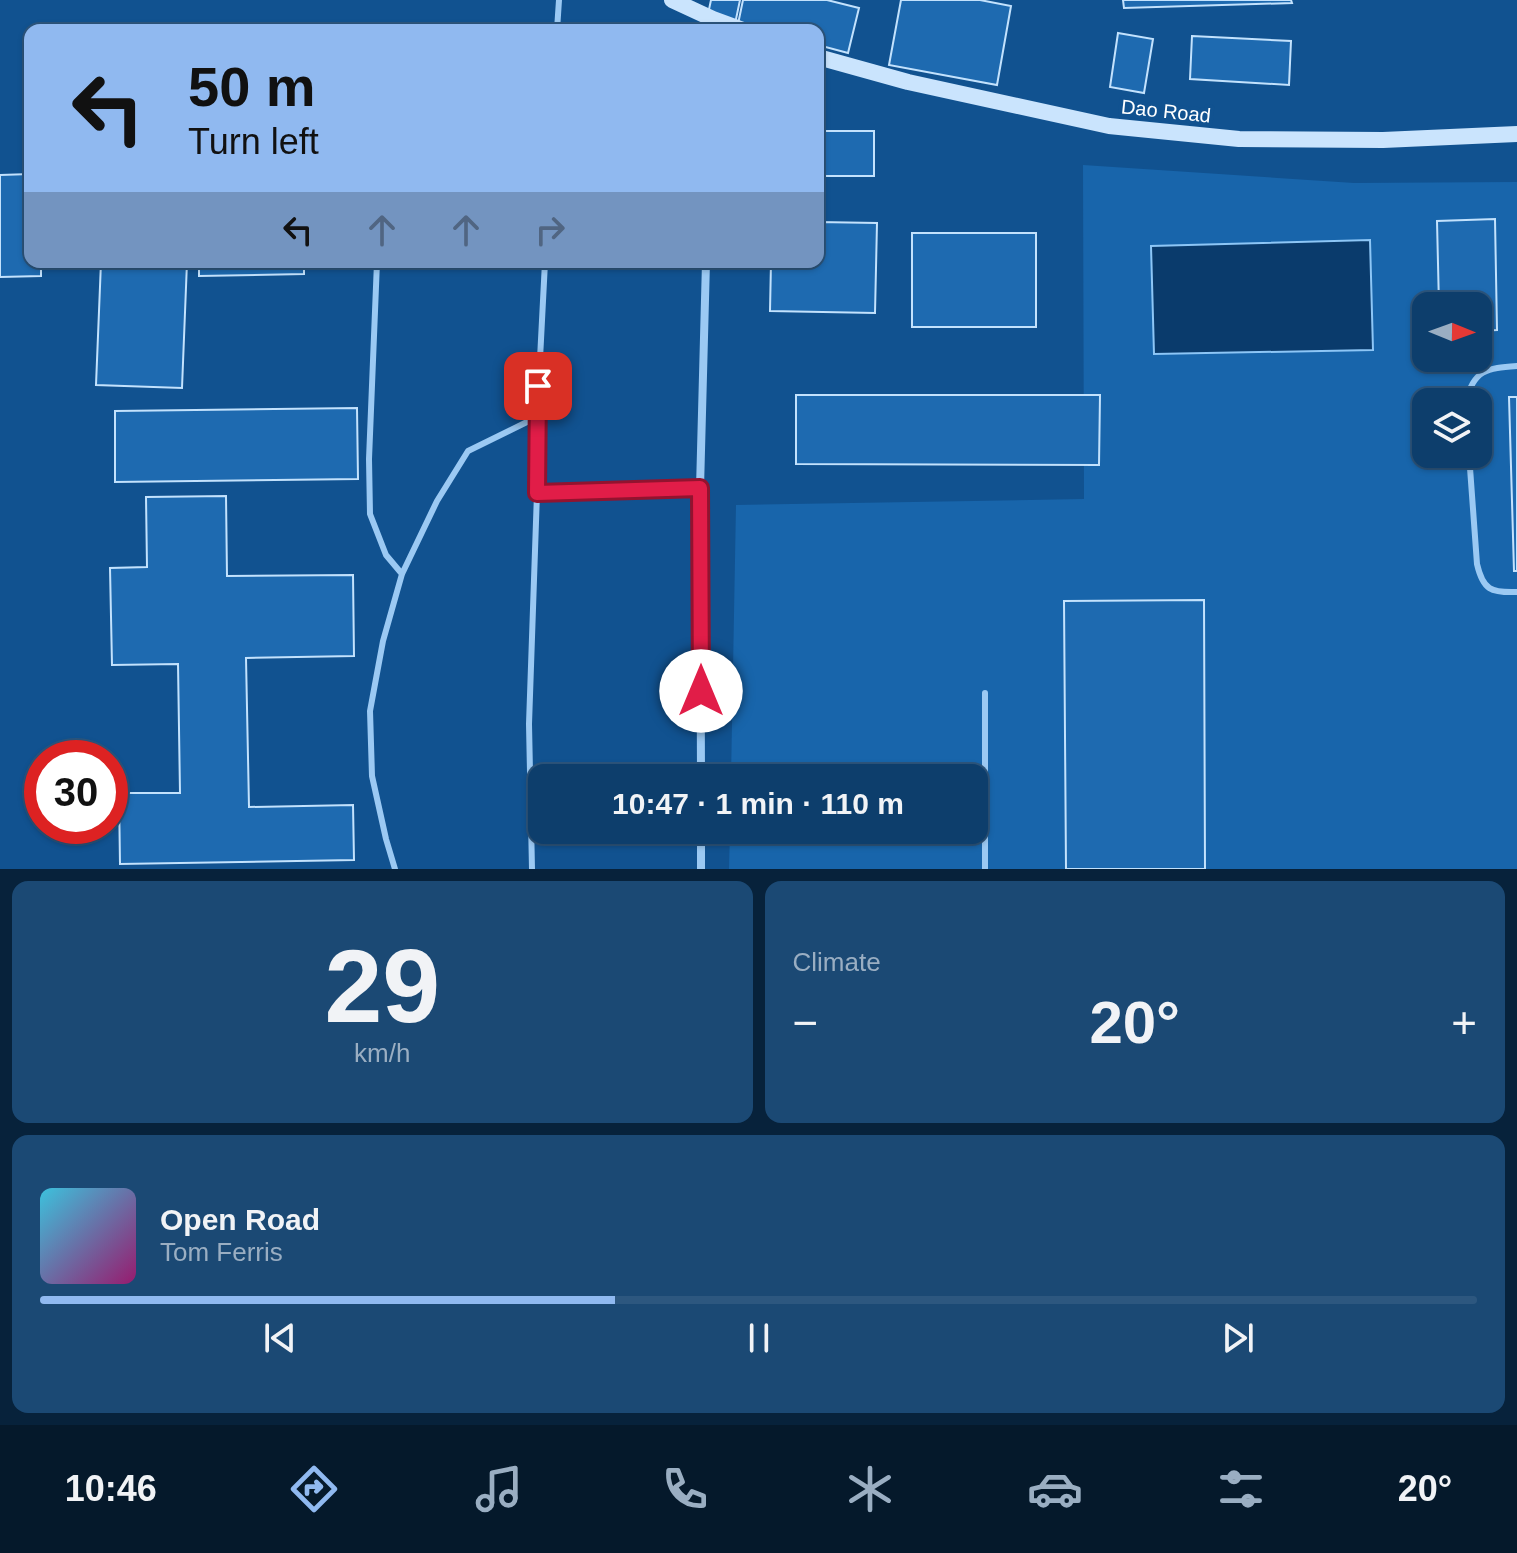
<!DOCTYPE html>
<meta charset="utf-8">
<style>
:root{--surface:#0d3e6c;--page:#1b4974;--text:#f1f3f6;--muted:#9aaec2;--line:#2d577f;--accent:#90b9f0}
body{margin:0;font-family:Arial,sans-serif;background:var(--page);color:var(--text);height:100vh;display:flex;flex-direction:column;font-size:30px;white-space:nowrap}
*{box-sizing:border-box;margin:0}
p{font-size:26px;color:var(--muted)}
.icon{flex:none;width:44px;height:44px;fill:none;stroke:currentColor;stroke-width:2;stroke-linecap:round;stroke-linejoin:round}
.map{position:relative;height:869px;overflow:hidden}
.drawer{display:flex;flex-direction:column;gap:12px;padding:12px;background:#07223b;flex:1}
.drawer>*{flex:none}
.hud{position:absolute;left:24px;top:24px;width:800px;height:244px;border-radius:16px;box-shadow:0 2px 6px #0004,0 0 0 2px var(--line);background:#90b9f0;color:#111;overflow:hidden}
.needle{width:52px;rotate:91deg}
.controls{position:absolute;left:1412px;top:292px;display:grid;gap:16px}
.controls a{display:grid;place-items:center;width:80px;height:80px;border-radius:16px;background:var(--surface);box-shadow:0 2px 6px #0004,0 0 0 2px var(--line);font-size:40px}
.speed{position:absolute;left:24px;top:740px;display:flex;gap:16px;font-size:40px;font-weight:700;text-align:center}
.speed>*{display:grid;place-content:center;width:104px;height:104px;border-radius:50%;background:var(--surface);box-shadow:0 2px 6px #0004,0 0 0 2px var(--line);line-height:1}
.speed .limit{border:12px solid #d22;background:#fff;color:#111}
.pin{position:absolute;display:grid;place-items:center;width:68px;height:68px;color:#fff;margin:-34px;border-radius:16px;box-shadow:0 4px 12px #0006}
.me{position:absolute;width:88px;margin:-44px;rotate:0deg;stroke-linejoin:round;filter:drop-shadow(0 0 6px #0008)}
.turn{display:flex;align-items:center;gap:28px;height:168px;padding:0 32px;font-size:36px}
.turn .icon{width:104px;height:104px;stroke-width:2.5}
.turn b{display:block;font-size:56px;line-height:68px}
.lanes{display:flex;align-items:center;height:76px;padding:0 32px;background:#0003;justify-content:center;gap:40px;direction:ltr}
.lanes .off{opacity:.35}
.big{font-size:60px;font-weight:700;line-height:1.1}
.drawer .card{flex:1;display:flex;flex-direction:column;justify-content:center;gap:12px;min-width:0;padding:0 28px;border-radius:16px;background:var(--page)}
.drawer .dial{align-items:center;gap:0}
.dial b{font-size:104px;line-height:1}
.song{display:flex;align-items:center;gap:24px}
.cover{width:96px;height:96px;border-radius:12px;background:linear-gradient(135deg,hsl(190 70% 55%),hsl(320 70% 35%))}
.played{height:8px;border-radius:4px;background:linear-gradient(90deg,var(--accent) 40%,var(--line) 40%)}
.keys{display:flex;justify-content:space-around;direction:ltr}
.heat{display:flex;justify-content:space-between;align-items:center;font-size:44px;direction:ltr}
.drawer .tiles{flex:1;display:grid;gap:12px;grid-template-columns:1fr 1fr}
.card:last-child{grid-column:span 2}
.trip{position:absolute;left:528px;top:764px;width:460px;height:80px;border-radius:16px;background:var(--surface);box-shadow:0 2px 6px #0004,0 0 0 2px var(--line);font-weight:700;line-height:80px;text-align:center}
.tabs{display:flex;height:128px;justify-content:space-around;align-items:center;background:#05192b;color:var(--muted)}
.tabs .icon{width:56px;height:56px}
.tabs .current{color:var(--accent)}
.tabs b{font-size:36px;color:var(--text)}
.map>svg:first-child{display:block}
.green{fill:#1865ab;fill-rule:evenodd}
.water{fill:#0a3b6c;stroke:#8dc6f6;stroke-width:2}
.building{fill:#1e6ab0;stroke:#c3e2fd;stroke-width:2}
.lines{fill:none;stroke-linecap:round;stroke-linejoin:round}
.lane{stroke:#9bc9f3;stroke-width:6}
.street{stroke:#9bc9f3;stroke-width:8}
.secondary{stroke:#cae4fd;stroke-width:16}
.route-casing{stroke:#92132f;stroke-width:20}
.route{stroke:#e11d48;stroke-width:14}
.labels{text-anchor:middle;stroke-width:8;stroke-linejoin:round;paint-order:stroke}
.street-label{font-size:20px;fill:#fff;stroke:#115290}
</style>
<div class="map">
<svg width="1517" height="869" viewBox="0 0 1517 869">
<rect width="100%" height="100%" fill="#115290"/>
<path class="green" d="M1083 165 1354 183 1517 182V869H729L730 830H974V778H731L736 505 1084 499ZM1426 306H1478V358H1426ZM1426 402H1478V454H1426Z"/>
<path class="water" d="M1370 240 1373 350 1154 354 1151 246Z"/>
<path class="building" d="M711 0H740L735 24 708 14Z
M743 0H827L859 8 848 53 818 45V30H760L738 24Z
M901 0H980L1011 6 997 85 889 65Z
M1123 0H1291L1292 3 1124 8Z
M1118 33 1153 39 1144 93 1110 87Z
M1192 36 1291 41 1289 85 1190 79Z
M818 131H874V176H818Z
M30 174V262H41V276L0 277V175Z
M1495 219 1497 330 1478 331V306H1439L1437 221Z
M818 222 877 223 875 313 770 311 771 262H818Z
M912 233H1036V327H912Z
M101 262H187L182 388 96 385Z
M199 262H304V274L199 276Z
M796 395H1100L1099 465 796 464Z
M1509 397H1517V571H1514Z
M357 408 358 479 115 482V411Z
M226 496 227 576 353 575 354 656 246 658 249 807 353 805 354 860 120 864 119 793H180L178 664 112 665 110 568 147 567 146 497Z
M1204 600 1205 869H1066L1064 601Z"/>
<g class="lines">
<path class="lane" d="M557 30 559 0
M377 262 369 459 370 514 386 555 402 574
M545 262 537 417V493L700 488
M1466 402C1473 370 1487 368 1517 366
M1469 454 1477 564C1483 590 1491 593 1517 592
M395 869 386 839 372 776 370 711 383 641 402 574 437 501 468 451 537 417
M532 869 529 724 537 493
M985 869V693"/>
<path class="street" d="M701 778 700 488 706 262
M701 830V869"/>
<path class="secondary" d="M672 0 713 19 743 30
M818 57 908 82 1109 126 1239 139 1383 140 1517 134"/>
</g>
<g class="lines">
<g class="route-casing">
<path id="route" d="M538 386 537 493 700 488 701 691"/>
</g>
<use href="#route" class="route"/>
</g>
<g class="labels">
<g class="street-label">
<text transform="translate(1166 111) rotate(6)" y="7">Dao Road</text>
</g>
</g>
</svg>
<div class="controls">
<a><svg class="needle" viewBox="-14 -14 28 28"><path d="M0-13l5 13h-10z" fill="#e53935"/><path d="M0 13l5-13h-10z" fill="#9aaec2"/></svg></a>
<a><svg class="icon" aria-label="layers" viewBox="0 0 24 24"><path d="M12 4l9 5-9 5-9-5zM3 14l9 5 9-5"/></svg></a>
</div>
<div class="speed"><div class="limit">30</div></div>
<div class="pin" style="left:538px;top:386px;background:#d93025"><svg class="icon" aria-label="arrive" viewBox="0 0 24 24"><path d="M6 21V4h12l-3 4 3 4H6"/></svg></div>
<svg class="me" style="left:701px;top:691px" viewBox="-20 -20 40 40"><circle r="19" fill="#fff"/><path d="M0-13L10 11 0 6-10 11z" fill="#e11d48"/></svg>
<div class="trip">10:47 · 1 min · 110 m</div>
<div class="hud">
<div class="turn"><svg class="icon" aria-label="left" viewBox="0 0 24 24"><path d="M17 20v-9H6M10 6l-5 5 5 5"/></svg><div><b>50 m</b>Turn left</div></div>
<div class="lanes"><svg class="icon" aria-label="left" viewBox="0 0 24 24"><path d="M17 20v-9H6M10 6l-5 5 5 5"/></svg><svg class="icon off" aria-label="ahead" viewBox="0 0 24 24"><path d="M12 20V5M6 11l6-6 6 6"/></svg><svg class="icon off" aria-label="ahead" viewBox="0 0 24 24"><path d="M12 20V5M6 11l6-6 6 6"/></svg><svg class="icon off" aria-label="right" viewBox="0 0 24 24"><path d="M7 20v-9h11M14 6l5 5-5 5"/></svg></div>
</div>
</div>
<section class="drawer">
<div class="tiles">
<div class="card dial"><b>29</b><p>km/h</p></div>
<div class="card"><p>Climate</p>
<div class="heat"><a>−</a><b class="big">20°</b><a>+</a></div>
</div>
<div class="card">
<div class="song"><i class="cover"></i><div><b>Open Road</b><p>Tom Ferris</p></div></div>
<div class="played"></div>
<div class="keys"><svg class="icon" aria-label="previous" viewBox="0 0 24 24"><path d="M18 5L8 12l10 7zM5 5v14"/></svg><svg class="icon" aria-label="pause" viewBox="0 0 24 24"><path d="M8 5v14M16 5v14"/></svg><svg class="icon" aria-label="next" viewBox="0 0 24 24"><path d="M6 5l10 7-10 7zM19 5v14"/></svg></div>
</div>
</div>
</section>
<nav class="tabs">
<b>10:46</b>
<svg class="icon current" aria-label="directions" viewBox="0 0 24 24"><path d="M12 3l9 9-9 9-9-9zM9 14v-3h6M13 9l2 2-2 2"/></svg>
<svg class="icon" aria-label="music" viewBox="0 0 24 24"><path d="M9 18V5l10-2v13"/><circle cx="6" cy="18" r="3"/><circle cx="16" cy="16" r="3"/></svg>
<svg class="icon" aria-label="phone" viewBox="0 0 24 24"><path d="M5 4h4l2 5-3 2q2 4 5 5l2-3 5 2v4C11 20 4 13 5 4z"/></svg>
<svg class="icon" aria-label="climate" viewBox="0 0 24 24"><path d="M12 3v18M4 7l16 10M4 17L20 7"/></svg>
<svg class="icon" aria-label="car" viewBox="0 0 24 24"><path d="M5 17H2v-5l4-1 3-4h7l3 4 3 1v5h-3M9 17h6M6 11h13"/><circle cx="7" cy="17" r="2"/><circle cx="17" cy="17" r="2"/></svg>
<svg class="icon" aria-label="filters" viewBox="0 0 24 24"><path d="M4 7h16M4 17h16"/><circle cx="9" cy="7" r="2"/><circle cx="15" cy="17" r="2"/></svg>
<b>20°</b>
</nav>
